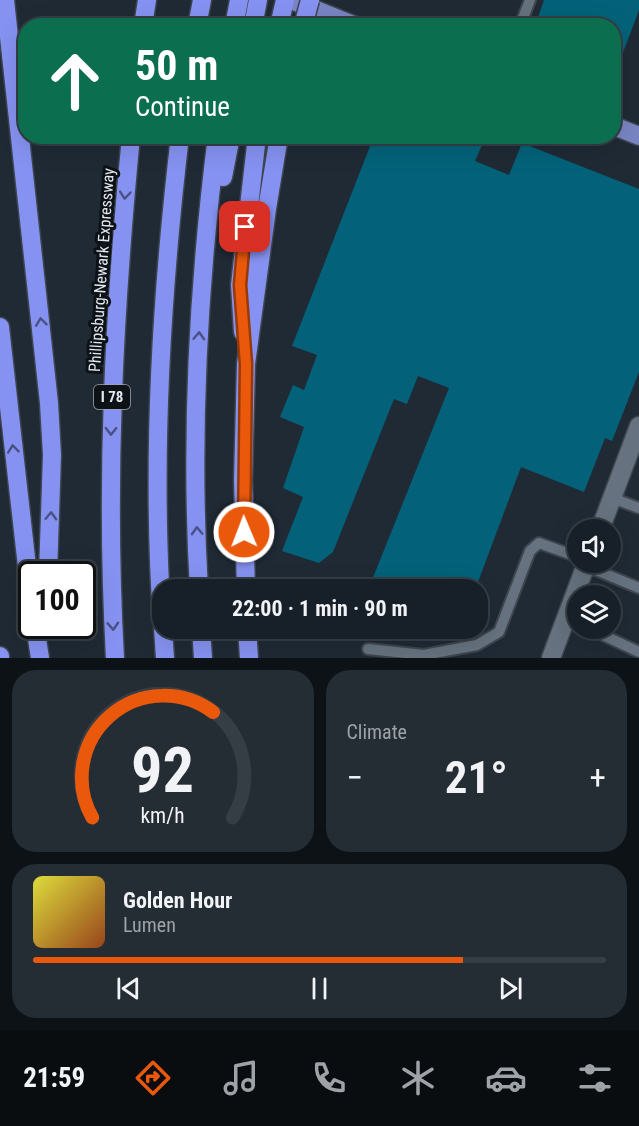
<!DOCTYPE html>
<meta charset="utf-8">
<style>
:root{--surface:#172028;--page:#242d34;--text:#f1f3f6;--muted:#9ea3a8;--line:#363e45;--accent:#ea580c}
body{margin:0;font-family:"Roboto Condensed",sans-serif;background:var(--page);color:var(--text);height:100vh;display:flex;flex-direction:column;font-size:22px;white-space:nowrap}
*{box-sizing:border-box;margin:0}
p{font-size:20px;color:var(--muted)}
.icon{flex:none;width:33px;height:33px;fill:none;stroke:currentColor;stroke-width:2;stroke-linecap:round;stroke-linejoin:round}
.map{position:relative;height:658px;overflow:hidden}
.panel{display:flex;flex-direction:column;gap:12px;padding:12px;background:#0d1216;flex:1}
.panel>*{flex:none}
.hud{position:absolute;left:18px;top:18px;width:603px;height:126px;border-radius:24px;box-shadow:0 6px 24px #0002,0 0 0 2px var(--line);background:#0b6e4f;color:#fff;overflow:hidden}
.fabs{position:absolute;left:567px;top:519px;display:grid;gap:12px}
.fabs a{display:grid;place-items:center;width:54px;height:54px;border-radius:50%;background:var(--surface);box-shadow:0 6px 24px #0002,0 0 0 2px var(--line);font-size:30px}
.speed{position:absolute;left:18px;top:561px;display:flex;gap:12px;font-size:30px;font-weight:700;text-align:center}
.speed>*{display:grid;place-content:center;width:78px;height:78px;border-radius:50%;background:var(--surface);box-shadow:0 6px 24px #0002,0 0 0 2px var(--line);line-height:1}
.speed .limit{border:3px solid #111;border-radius:9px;background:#fff;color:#111}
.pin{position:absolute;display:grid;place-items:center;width:51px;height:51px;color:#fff;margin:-26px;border-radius:12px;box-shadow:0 3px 9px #0006}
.me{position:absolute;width:66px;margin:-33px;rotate:359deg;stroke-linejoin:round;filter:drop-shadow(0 0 4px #0008)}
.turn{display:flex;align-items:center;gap:21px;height:126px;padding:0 18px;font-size:27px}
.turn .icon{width:78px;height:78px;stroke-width:2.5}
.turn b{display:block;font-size:42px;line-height:51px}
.big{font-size:45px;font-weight:700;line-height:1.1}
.panel .tile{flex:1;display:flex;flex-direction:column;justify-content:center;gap:9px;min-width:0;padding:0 21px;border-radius:24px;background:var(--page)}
.panel .dial{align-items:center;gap:0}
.dial svg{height:156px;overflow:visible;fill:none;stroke:var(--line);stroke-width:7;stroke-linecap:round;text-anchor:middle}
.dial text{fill:var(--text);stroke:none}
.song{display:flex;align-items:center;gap:18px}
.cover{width:72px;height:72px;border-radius:9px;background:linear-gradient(135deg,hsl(60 70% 55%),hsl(20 70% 35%))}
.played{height:6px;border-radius:3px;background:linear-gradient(90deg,var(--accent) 75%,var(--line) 75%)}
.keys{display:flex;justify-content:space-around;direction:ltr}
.heat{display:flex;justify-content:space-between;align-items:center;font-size:33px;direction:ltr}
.panel .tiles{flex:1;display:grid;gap:12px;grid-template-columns:1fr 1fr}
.tile:last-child{grid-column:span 2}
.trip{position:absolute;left:152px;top:579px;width:336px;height:60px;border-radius:24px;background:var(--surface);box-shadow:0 6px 24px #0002,0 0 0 2px var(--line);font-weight:700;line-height:60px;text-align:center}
.dock{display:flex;height:96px;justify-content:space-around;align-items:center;background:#090d10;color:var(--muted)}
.dock .icon{width:42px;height:42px}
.dock .current{color:var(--accent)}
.dock b{font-size:27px;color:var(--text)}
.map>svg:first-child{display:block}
.building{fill:#036279}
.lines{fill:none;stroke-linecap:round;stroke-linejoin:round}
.lane-casing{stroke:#3d454e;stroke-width:14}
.street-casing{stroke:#3d454e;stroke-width:21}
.primary-casing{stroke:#3d454e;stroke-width:21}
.highway-casing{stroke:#3d454e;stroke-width:21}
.lane{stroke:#66727f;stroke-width:10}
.street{stroke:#66727f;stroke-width:18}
.primary{stroke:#7985c3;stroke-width:18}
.highway{stroke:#8692f1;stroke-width:18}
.highway-bridge-casing{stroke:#3d454e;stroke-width:21;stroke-linecap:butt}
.highway-bridge{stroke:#8692f1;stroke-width:18}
.oneway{stroke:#4a5284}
.route-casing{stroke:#983908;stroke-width:15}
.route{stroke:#ea580c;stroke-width:10}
.labels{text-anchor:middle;stroke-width:6;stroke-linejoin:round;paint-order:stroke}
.shield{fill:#0d1217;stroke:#a1a7ae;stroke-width:1.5}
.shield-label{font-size:15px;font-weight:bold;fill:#e0e7ee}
.street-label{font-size:16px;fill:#e0e7ee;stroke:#0d1217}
</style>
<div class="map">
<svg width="639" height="658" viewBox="0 0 639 658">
<rect width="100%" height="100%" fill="#1f2a35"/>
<path class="building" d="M544 0H639V10L615 74 614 73V26H535Z
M374 136H486L475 161 509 175 522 143 639 189V372L612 441 605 438 584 492 521 467 475 590H368L449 388 418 376 407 404 394 399 333 552 319 563 282 551 303 497 283 488 304 427 280 417 293 385 304 390 317 355 292 346Z"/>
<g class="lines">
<g class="lane-casing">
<path id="lane" d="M520 26 530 0
M612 498 639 508
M586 566 639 588
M590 629 639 652
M368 649 424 655 477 645 499 632 530 551 539 543 578 557"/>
</g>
<g class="street-casing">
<path id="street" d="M600 530 639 426
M551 658 587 562"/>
</g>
<g class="primary-casing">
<path id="primary" d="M291 0 356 26
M614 126 639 136"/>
</g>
<g class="highway-casing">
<path id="highway" d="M5 0 49 403 52 455 48 574
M143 26 147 0
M197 26 202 0
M234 26 239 0
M253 26 258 0
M279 26 285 0
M223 177 231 136
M0 327 32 611
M243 332 240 285 257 136
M199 590C190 439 198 286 217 136
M246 590 243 480 246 364 267 209 279 136
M162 619C151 458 161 296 180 136
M35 626 40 658
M163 628 165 658
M201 628 203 658
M247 628 249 658
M0 656V658
M115 658C105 481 114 313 131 136"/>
</g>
<use href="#lane" class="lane"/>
<use href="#street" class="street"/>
<use href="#primary" class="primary"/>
<use href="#highway" class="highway"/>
<g class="highway-bridge-casing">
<path id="highway-bridge" d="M303 26 310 0"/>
</g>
<use href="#highway-bridge" class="highway-bridge"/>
</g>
<defs><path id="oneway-chevron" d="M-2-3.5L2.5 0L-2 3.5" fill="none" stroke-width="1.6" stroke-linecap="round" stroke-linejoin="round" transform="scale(1.5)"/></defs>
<g class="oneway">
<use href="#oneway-chevron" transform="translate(125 195) rotate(95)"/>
<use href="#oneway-chevron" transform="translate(41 322) rotate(-97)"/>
<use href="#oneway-chevron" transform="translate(199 336) rotate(-87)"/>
<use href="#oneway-chevron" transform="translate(111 431) rotate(91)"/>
<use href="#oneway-chevron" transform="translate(13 449) rotate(-96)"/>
<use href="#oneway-chevron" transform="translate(51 516) rotate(-88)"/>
<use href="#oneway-chevron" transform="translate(197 531) rotate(-92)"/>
<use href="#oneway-chevron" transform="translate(113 626) rotate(87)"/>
</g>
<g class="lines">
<g class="route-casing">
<path id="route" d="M244 532 246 364 240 285 245 227"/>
</g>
<use href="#route" class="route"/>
</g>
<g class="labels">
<rect class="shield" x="94" y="385" width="36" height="24" rx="4.5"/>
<g class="shield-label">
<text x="112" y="402">I 78</text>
</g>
<g class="street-label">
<text transform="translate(101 270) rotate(-86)" y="6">Phillipsburg-Newark Expressway</text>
</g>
</g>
</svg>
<div class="fabs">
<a><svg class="icon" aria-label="sound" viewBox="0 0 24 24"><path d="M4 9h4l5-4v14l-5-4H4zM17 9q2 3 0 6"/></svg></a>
<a><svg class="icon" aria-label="layers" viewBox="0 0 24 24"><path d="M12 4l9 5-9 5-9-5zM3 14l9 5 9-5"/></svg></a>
</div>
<div class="speed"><div class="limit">100</div></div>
<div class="pin" style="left:245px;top:227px;background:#d93025"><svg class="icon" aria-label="arrive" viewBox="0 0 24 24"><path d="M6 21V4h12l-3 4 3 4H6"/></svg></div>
<svg class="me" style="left:244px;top:532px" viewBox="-20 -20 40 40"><circle r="17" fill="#ea580c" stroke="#fff" stroke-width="3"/><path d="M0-11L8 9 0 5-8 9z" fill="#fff"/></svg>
<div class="trip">22:00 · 1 min · 90 m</div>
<div class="hud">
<div class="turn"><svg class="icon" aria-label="ahead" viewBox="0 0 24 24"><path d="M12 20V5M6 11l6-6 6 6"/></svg><div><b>50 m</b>Continue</div></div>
</div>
</div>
<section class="panel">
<div class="tiles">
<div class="tile dial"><svg viewBox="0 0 100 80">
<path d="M14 69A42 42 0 1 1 86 69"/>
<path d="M14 69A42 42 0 0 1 76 15" stroke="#ea580c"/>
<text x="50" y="56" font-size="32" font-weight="700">92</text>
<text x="50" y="72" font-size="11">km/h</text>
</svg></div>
<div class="tile"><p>Climate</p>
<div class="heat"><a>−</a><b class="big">21°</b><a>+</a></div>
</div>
<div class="tile">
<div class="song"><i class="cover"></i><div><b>Golden Hour</b><p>Lumen</p></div></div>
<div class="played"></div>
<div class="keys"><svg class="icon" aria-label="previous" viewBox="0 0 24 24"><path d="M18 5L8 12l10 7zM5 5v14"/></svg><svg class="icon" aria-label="pause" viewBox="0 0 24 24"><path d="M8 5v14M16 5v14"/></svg><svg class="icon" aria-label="next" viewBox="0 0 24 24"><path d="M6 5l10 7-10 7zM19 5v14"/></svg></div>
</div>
</div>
</section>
<nav class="dock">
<b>21:59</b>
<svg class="icon current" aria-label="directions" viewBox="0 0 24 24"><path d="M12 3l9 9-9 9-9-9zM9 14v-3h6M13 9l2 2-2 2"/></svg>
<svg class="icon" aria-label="music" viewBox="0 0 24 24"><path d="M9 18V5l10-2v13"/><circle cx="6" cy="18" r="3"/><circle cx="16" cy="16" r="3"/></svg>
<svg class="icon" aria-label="phone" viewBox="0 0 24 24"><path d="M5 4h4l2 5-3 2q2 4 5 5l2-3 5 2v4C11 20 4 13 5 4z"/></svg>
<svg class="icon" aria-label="climate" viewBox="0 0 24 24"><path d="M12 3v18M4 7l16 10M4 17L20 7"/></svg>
<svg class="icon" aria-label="car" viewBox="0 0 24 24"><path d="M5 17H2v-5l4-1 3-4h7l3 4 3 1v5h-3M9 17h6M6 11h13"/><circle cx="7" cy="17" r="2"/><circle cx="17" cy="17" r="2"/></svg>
<svg class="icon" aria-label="filters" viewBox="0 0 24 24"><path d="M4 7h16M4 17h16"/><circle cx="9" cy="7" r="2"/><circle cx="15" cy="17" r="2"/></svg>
</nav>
